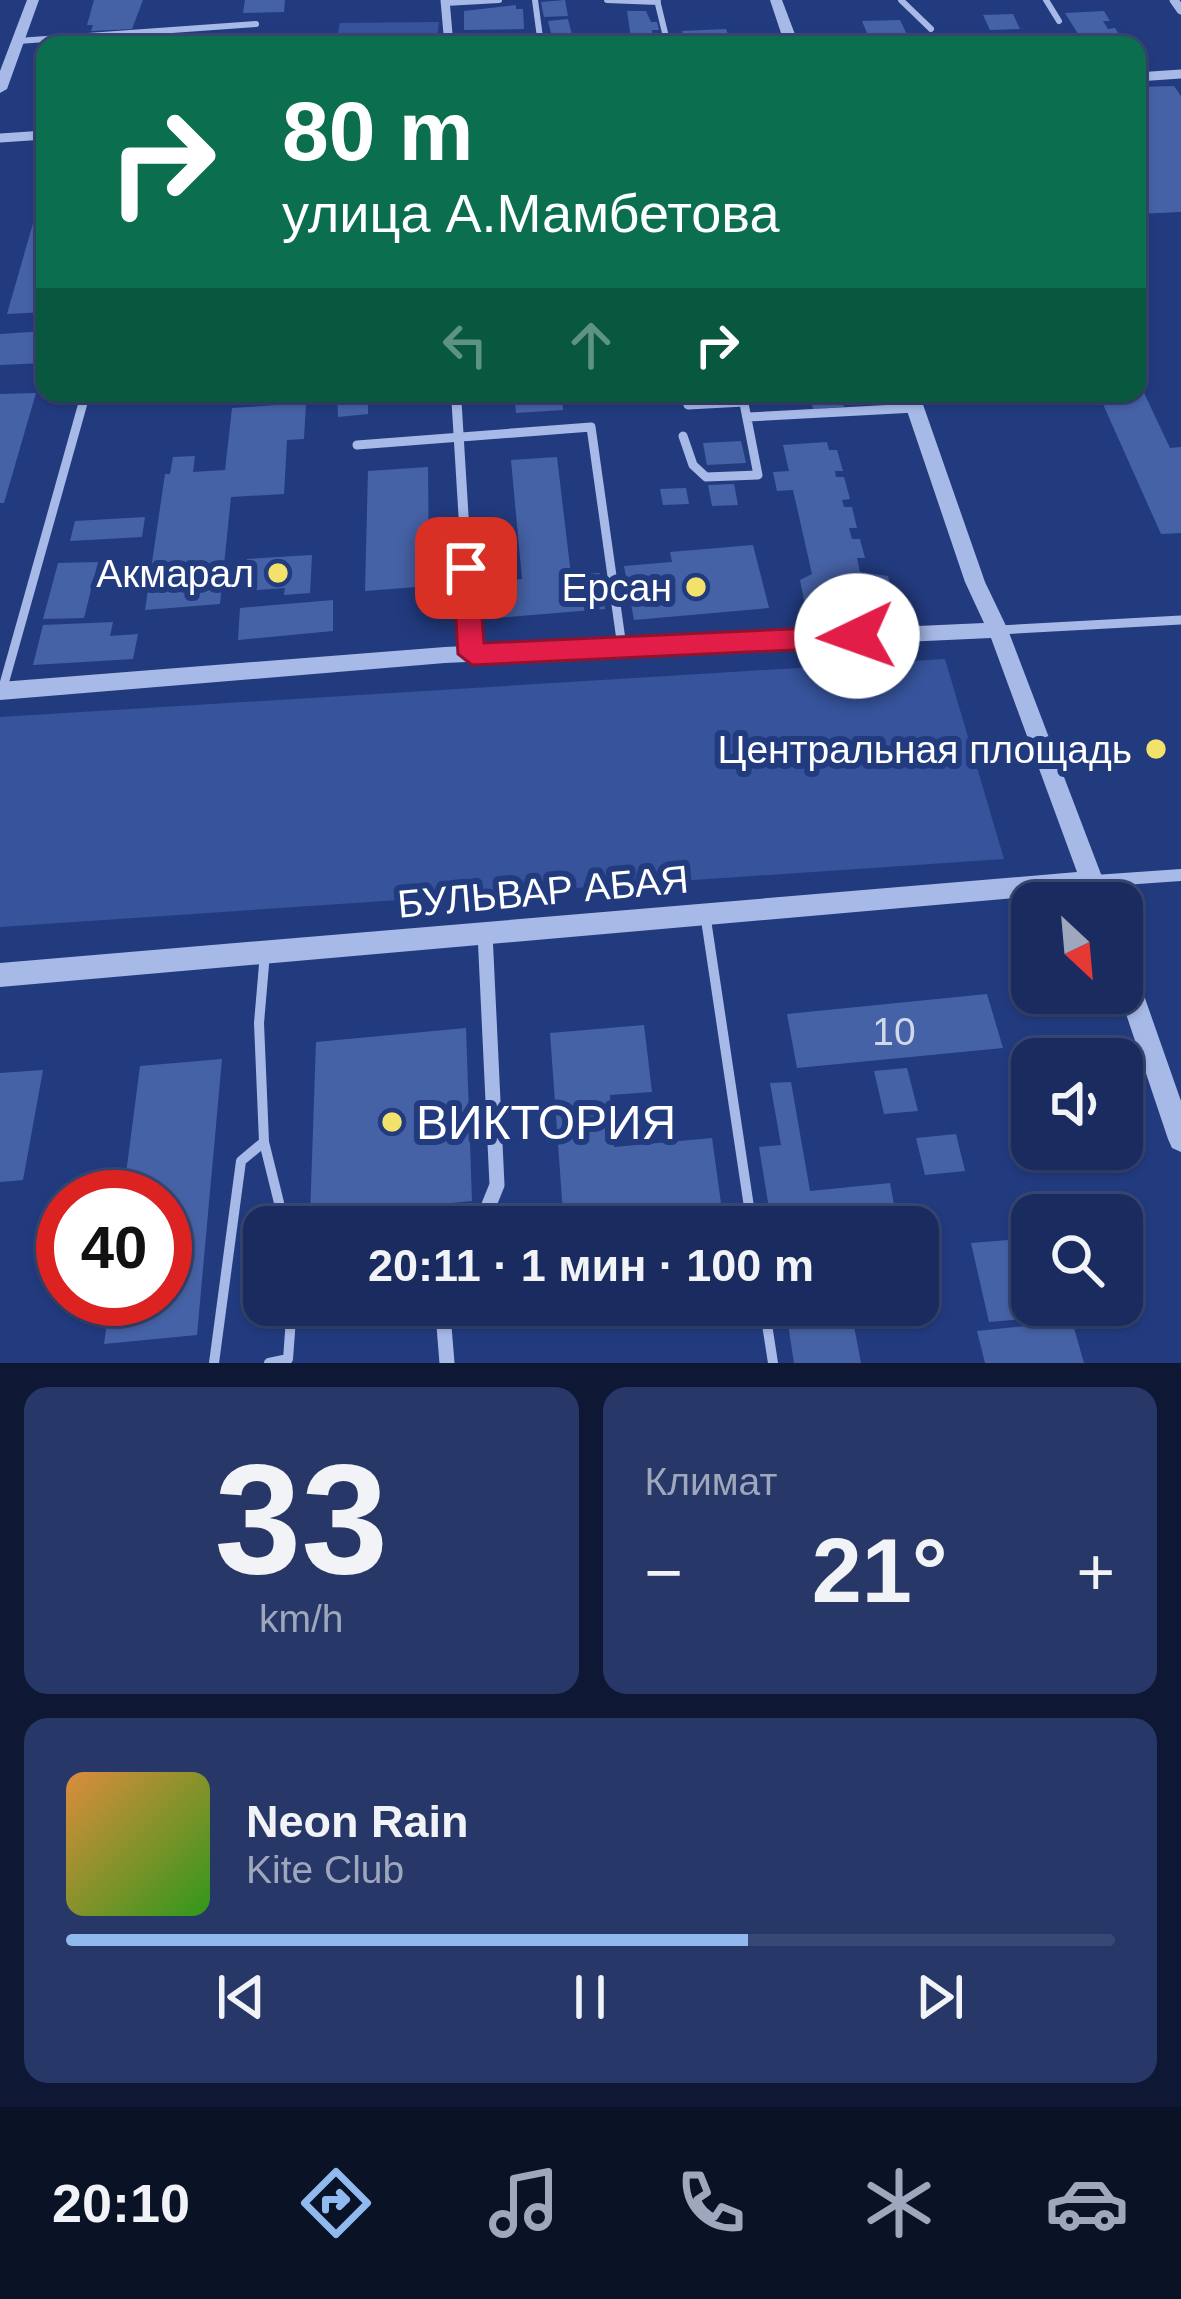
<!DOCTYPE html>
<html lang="ru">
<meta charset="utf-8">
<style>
:root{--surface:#1a2c5f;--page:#273868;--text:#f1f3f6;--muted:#9fa7bd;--line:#384874;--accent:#90b9f0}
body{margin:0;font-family:Arial,sans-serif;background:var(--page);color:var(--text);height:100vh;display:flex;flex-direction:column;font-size:45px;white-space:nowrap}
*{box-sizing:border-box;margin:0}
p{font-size:39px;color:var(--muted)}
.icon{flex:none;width:66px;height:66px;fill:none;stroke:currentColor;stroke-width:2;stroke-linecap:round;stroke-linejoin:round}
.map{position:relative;height:1363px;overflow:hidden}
.drawer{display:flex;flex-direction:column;gap:24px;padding:24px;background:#0e1834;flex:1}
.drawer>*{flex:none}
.guide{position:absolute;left:36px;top:36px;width:1110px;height:366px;border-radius:24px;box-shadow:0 3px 9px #0004,0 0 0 3px var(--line);background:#0b6e4f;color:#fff;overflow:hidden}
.needle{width:78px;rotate:154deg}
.tools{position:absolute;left:1011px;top:882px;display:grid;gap:24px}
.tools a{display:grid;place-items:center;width:132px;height:132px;border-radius:24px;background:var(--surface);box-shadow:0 3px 9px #0004,0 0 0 3px var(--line);font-size:60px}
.speed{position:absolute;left:36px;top:1170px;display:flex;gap:24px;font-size:60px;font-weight:700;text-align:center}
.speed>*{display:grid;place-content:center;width:156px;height:156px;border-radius:50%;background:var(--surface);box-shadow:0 3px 9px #0004,0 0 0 3px var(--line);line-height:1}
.speed .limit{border:18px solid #d22;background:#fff;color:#111}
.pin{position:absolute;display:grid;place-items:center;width:102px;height:102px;color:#fff;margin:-51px;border-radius:24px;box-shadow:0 6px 18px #0006}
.me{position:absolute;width:132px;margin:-66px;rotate:267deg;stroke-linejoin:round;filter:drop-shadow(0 0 9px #0008)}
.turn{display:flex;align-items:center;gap:42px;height:252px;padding:0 48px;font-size:54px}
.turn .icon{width:156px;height:156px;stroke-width:2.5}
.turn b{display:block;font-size:84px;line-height:102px}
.lanes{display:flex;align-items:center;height:114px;padding:0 48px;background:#0003;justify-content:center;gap:60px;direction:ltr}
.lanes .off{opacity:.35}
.big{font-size:90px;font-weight:700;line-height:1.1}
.drawer .tile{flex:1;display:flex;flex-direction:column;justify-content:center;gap:18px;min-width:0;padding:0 42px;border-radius:24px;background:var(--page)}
.drawer .dial{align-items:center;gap:0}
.dial b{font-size:156px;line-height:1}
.song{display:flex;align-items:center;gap:36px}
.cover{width:144px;height:144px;border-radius:18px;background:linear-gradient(135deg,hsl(30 70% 55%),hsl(110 70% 35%))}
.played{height:12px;border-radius:6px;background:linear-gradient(90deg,var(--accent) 65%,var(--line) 65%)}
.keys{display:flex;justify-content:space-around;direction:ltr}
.heat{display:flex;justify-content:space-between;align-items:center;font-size:66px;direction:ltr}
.drawer .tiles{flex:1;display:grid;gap:24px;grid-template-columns:1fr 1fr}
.tile:last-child{grid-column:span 2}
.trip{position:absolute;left:243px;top:1206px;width:696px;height:120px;border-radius:24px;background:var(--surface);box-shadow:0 3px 9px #0004,0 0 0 3px var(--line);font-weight:700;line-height:120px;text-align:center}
.tab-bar{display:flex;height:192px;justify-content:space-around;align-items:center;background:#0a1226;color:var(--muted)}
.tab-bar .icon{width:84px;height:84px}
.tab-bar .active{color:var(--accent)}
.tab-bar b{font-size:54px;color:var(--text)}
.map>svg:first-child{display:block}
.green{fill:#36539c}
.building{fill:#4662a6}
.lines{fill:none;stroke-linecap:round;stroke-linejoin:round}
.service-far2{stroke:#a7b9e7;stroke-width:6}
.service-far1{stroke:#a7b9e7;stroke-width:9}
.service{stroke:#a7b9e7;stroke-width:10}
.pedestrian-far1{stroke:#a7b9e7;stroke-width:9}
.pedestrian{stroke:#a7b9e7;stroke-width:12}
.minor-far2{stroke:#a7b9e7;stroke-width:9}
.minor-far1{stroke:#a7b9e7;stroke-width:10}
.minor{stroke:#a7b9e7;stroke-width:15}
.tertiary{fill:#a7b9e7;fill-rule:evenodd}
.route{fill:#e11d48;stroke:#92132f;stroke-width:3}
.poi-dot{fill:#f2e16a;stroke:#223b7f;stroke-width:4.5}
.labels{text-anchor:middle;stroke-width:12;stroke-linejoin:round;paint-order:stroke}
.poi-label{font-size:39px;fill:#fff;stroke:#223b7f;text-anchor:end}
.street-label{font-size:39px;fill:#fff;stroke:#223b7f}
.near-number-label{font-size:39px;fill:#d1d8e9}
.near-poi-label{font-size:48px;fill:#fff;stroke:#223b7f;text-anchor:start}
</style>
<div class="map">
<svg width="1181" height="1363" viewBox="0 0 1181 1363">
<rect width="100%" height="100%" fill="#223b7f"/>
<path class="green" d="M439 22 436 45H335L340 23Z
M945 659 1004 859 0 927V717Z"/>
<path class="building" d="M94 0H143L132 29 91 31 93 25H87Z
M245 0H285L284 12 243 13Z
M565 0 568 16 544 17 541 2Z
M516 5V9H523L524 29 464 30V11Z
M627 11H646L651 22H657L659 30H652L654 45H632Z
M1104 11 1110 21H1103L1108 29 1115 28 1125 44 1085 45 1065 13Z
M1013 14 1020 29 990 30 983 15Z
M568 19 572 35 552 37 548 21Z
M900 20 912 45H872L862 21Z
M726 29 729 37 714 38 716 45H686L682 31Z
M1174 86 1181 96V212L1137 214V87Z
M44 185 45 312 7 314Z
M45 331V363L0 365V334Z
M1137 378 1170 448 1181 447V533L1161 534 1098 393H1137Z
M36 393 4 503H0V394Z
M337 393H362V399L368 398V414L338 417Z
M514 393H562L563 410 516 413Z
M841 396 844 407 813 409 810 398Z
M306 403 304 439 287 440 284 494 231 497 220 604 145 610 165 474H170L173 457 195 456 193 472 225 470 232 408Z
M741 441 746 463 707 465 703 443Z
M827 442 829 450H837L843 471H835L836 477H844L850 499 842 500 844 507H852L857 528H849L852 539H860L865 558H857L860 572 888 576 894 600 805 605 800 580 812 574 793 490 777 491 773 472 789 471 783 445Z
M557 457 571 575 600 573 605 609 495 618 492 581 522 579 511 460Z
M428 467 429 586 365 591 368 471Z
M734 484 738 505 712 506 708 485Z
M686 488 689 504 663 505 660 489Z
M145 517 142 537 70 541 75 521Z
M753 545 769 608 634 620 624 566 672 562 670 552Z
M312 555 310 593 284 595 285 588 244 591 247 559Z
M98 562 84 618 43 619 58 563Z
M443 590V606L422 607V591Z
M333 600V631L238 640 240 608Z
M113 622 110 636 138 634 133 659 33 665 43 625Z
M987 994 1003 1048 797 1068 787 1014Z
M644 1025 652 1092 610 1095 614 1147 712 1138 724 1225 564 1227 550 1033Z
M466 1028 472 1201 310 1217 316 1042Z
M222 1059 197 1335 104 1344 110 1299H165V1197H123L140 1066Z
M907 1068 918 1111 884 1114 874 1071Z
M43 1070 23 1180 0 1182V1073Z
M791 1082 810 1191 890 1183 896 1215 834 1221 835 1227H772L759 1147 781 1145 770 1083Z
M956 1134 965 1171 925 1175 916 1138Z
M1032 1238V1305H1116L1117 1311 989 1322 971 1243Z
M785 1305H850L861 1363H794Z
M1072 1321 1084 1363H985L977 1331Z"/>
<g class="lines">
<path class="service-far2" d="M535 0 541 45
M607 0 658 2
M657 0 668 45
M901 0 931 29
M1046 0 1059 21
M445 3 499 0
M18 41 256 24"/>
<path class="service-far1" d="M688 405 744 402
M748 417 915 408
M683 436 693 465 706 477 758 475 742 393
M357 445 591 427 622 647
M2 691 83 403"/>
<path class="service" d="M705 913 752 1227
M265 953 259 1023 264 1142 285 1227
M764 1305 773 1363
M214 1363 241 1161 264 1142
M269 1363 288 1359 292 1305"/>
<path class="pedestrian-far1" d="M999 630 1181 620"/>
<path class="pedestrian" d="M1095 881 1181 875"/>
<path class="minor-far2" d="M445 0 449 45
M1174 0 1181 10
M1137 77 1181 74
M0 138 45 135"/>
<path class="minor-far1" d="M456 393 472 654"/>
<path class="minor" d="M480 1227 497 1185 485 933
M447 1305 443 1314 447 1363"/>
<path class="tertiary" d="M27 0H39L7 89 0 93V71Z
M770 0H782L799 45H785Z
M901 393H919L985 582 1008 630 1112 903H1088L1084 892 0 987V963L1077 872 991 638 445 663 0 700V682L445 647 984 623 965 582Z
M1122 955 1131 959 1134 967 1181 1101V1152L1172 1148 1168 1139 1119 993H1122Z"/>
</g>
<path class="route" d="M466 558 478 568 484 643 857 626 871 636 857 647 472 665 458 654 453 568Z"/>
<g class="poi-dot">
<circle cx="278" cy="573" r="12"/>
<circle cx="696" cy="587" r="12"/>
<circle cx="1156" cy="749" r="12"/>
<circle cx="392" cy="1122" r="12"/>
</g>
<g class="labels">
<g class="poi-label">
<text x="254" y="587">Акмарал</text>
<text x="672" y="601">Ерсан</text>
<text x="1132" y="763">Центральная площадь</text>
</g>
<g class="street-label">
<text transform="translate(543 891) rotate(-5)" y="14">БУЛЬВАР АБАЯ</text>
</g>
<g class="near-number-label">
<text x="894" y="1045">10</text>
</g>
<g class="near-poi-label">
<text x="416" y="1139">ВИКТОРИЯ</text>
</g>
</g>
</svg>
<div class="tools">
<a><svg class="needle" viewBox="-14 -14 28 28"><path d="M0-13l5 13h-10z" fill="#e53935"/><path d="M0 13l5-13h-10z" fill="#9fa7bd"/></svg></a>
<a><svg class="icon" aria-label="sound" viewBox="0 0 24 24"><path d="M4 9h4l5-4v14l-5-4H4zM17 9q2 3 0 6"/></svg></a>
<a><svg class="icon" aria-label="search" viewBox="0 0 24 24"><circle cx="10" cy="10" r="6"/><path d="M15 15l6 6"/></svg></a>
</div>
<div class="speed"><div class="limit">40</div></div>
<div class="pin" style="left:466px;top:568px;background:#d93025"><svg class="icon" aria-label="arrive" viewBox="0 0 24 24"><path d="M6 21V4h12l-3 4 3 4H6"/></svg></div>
<svg class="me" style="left:857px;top:636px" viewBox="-20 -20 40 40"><circle r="19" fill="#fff"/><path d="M0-13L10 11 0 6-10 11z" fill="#e11d48"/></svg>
<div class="trip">20:11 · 1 мин · 100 m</div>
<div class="guide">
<div class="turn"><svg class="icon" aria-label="right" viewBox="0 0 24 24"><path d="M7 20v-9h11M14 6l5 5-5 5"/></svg><div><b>80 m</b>улица А.Мамбетова</div></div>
<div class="lanes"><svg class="icon off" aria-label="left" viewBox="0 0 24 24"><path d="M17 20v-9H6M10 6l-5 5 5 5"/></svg><svg class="icon off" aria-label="ahead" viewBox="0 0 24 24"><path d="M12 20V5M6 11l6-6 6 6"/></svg><svg class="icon" aria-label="right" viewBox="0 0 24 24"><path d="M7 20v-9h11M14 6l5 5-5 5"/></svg></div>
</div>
</div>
<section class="drawer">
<div class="tiles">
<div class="tile dial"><b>33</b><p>km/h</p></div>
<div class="tile"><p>Климат</p>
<div class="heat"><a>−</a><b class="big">21°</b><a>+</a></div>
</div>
<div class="tile">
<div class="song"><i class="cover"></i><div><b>Neon Rain</b><p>Kite Club</p></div></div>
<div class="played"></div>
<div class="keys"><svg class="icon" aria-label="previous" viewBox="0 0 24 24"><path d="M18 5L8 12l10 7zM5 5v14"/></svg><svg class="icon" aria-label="pause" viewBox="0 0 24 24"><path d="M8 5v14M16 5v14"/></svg><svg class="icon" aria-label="next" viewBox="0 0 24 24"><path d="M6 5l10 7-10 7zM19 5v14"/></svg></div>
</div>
</div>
</section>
<nav class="tab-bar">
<b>20:10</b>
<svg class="icon active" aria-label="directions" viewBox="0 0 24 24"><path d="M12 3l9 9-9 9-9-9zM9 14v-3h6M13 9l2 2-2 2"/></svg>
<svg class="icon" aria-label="music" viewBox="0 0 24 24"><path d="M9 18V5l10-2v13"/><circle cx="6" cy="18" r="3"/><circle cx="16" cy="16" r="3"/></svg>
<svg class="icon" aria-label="phone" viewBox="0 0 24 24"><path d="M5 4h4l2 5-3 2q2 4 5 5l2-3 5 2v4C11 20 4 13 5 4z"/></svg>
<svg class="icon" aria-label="climate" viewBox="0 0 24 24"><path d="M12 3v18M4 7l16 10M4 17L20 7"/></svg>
<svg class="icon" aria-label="car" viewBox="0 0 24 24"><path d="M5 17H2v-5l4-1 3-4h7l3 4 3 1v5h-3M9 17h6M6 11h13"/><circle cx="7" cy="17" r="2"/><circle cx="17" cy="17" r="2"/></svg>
</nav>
